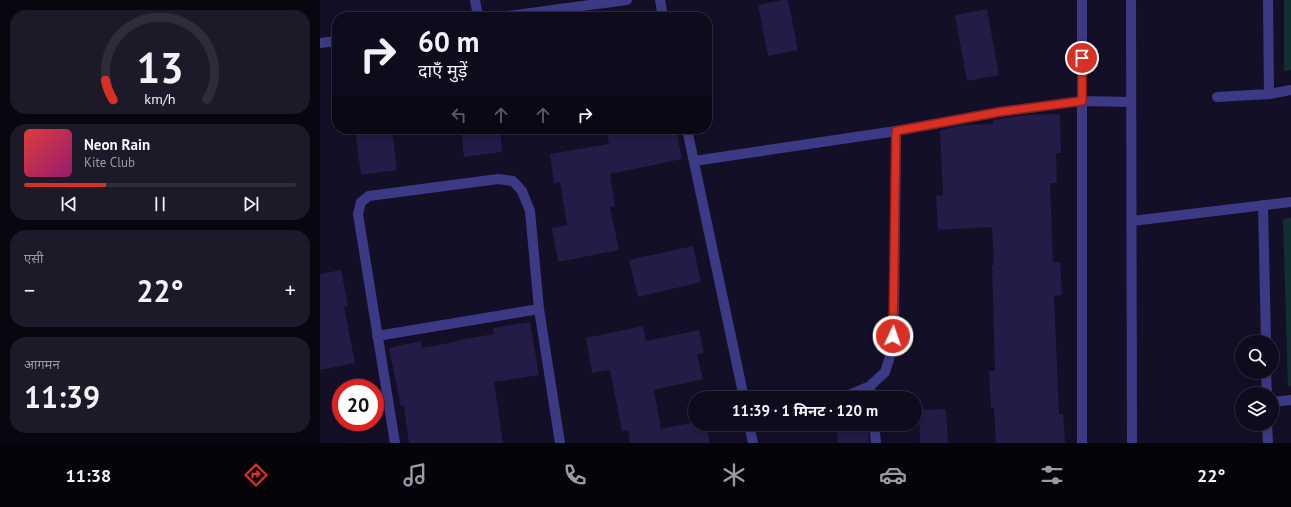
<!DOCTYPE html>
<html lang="hi">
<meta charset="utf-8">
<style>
:root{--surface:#0e0b1c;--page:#1c1929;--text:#f1f3f6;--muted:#9b9ba3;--line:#2e2b3b;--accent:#d93025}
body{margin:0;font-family:"PT Sans","Noto Sans Devanagari",sans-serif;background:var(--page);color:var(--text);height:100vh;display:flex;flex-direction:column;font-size:15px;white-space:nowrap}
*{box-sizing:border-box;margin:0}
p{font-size:13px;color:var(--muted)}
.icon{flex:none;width:22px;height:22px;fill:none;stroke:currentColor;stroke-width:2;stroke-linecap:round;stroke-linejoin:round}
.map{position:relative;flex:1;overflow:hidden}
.sheet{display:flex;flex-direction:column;gap:10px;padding:10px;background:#08060f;width:320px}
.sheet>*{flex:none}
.hud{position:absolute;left:12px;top:12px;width:380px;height:122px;border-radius:16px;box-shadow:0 2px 10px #0003,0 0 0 1px var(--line);background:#0e0b1c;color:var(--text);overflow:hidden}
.controls{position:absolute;left:915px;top:335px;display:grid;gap:8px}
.controls a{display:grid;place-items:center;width:44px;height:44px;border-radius:50%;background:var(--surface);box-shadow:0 2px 10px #0003,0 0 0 1px var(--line);font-size:20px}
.speed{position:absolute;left:12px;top:379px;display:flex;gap:8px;font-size:20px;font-weight:700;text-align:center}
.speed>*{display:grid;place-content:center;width:52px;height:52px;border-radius:50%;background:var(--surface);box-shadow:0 2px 10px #0003,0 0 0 1px var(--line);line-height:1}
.speed .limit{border:6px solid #d22;background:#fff;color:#111}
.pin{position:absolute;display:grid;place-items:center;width:34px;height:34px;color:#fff;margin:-17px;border:2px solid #fff;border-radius:50%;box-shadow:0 1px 4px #0007}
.me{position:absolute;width:44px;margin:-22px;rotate:3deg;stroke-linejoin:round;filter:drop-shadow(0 0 3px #0008)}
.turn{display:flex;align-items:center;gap:14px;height:84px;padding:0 20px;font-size:18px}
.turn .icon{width:52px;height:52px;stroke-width:2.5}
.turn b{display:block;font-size:28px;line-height:34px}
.lanes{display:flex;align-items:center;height:38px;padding:0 20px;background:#0003;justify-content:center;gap:20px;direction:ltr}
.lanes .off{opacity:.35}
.big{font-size:30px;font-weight:700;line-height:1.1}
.sheet .widget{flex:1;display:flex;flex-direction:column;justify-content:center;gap:6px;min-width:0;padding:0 14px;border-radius:16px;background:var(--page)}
.sheet .dial{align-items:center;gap:0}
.dial svg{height:104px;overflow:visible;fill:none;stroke:var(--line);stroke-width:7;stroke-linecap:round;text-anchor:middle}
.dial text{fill:var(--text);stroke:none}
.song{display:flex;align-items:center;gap:12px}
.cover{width:48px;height:48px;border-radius:6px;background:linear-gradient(135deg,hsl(0 70% 55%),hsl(320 70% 35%))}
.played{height:4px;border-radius:2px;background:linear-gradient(90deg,var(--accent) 30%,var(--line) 30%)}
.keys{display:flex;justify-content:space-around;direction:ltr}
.heat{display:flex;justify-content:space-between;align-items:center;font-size:22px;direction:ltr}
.trip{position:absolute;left:368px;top:391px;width:234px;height:40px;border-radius:20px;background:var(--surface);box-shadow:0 2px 10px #0003,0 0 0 1px var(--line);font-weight:700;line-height:40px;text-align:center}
.menu{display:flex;height:64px;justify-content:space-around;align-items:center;background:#06040b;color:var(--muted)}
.menu .icon{width:28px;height:28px}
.menu .selected{color:var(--accent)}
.menu b{font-size:18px;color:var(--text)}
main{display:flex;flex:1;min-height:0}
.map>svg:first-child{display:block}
.green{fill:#12302f}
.building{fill:#241b47}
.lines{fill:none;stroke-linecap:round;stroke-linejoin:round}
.lane{stroke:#3d3a85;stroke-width:10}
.street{stroke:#3d3a85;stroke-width:10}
.route-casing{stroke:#8d1f18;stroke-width:10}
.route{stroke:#d93025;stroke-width:7}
</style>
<main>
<section class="sheet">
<div class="widget dial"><svg viewBox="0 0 100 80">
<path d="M14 69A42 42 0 1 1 86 69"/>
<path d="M14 69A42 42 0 0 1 8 54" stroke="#d93025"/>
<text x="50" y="56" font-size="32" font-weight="700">13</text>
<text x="50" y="72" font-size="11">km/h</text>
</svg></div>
<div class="widget">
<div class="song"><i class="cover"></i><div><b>Neon Rain</b><p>Kite Club</p></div></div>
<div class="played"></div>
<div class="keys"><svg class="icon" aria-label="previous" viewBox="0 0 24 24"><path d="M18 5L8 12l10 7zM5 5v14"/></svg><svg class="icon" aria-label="pause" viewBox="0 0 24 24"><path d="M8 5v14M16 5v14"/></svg><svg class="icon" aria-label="next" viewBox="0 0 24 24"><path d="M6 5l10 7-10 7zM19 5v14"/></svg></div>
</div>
<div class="widget"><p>एसी</p>
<div class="heat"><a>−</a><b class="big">22°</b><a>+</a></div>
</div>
<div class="widget"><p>आगमन</p><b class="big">11:39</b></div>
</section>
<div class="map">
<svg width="971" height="443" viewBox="0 0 971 443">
<rect width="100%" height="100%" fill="#130f26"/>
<path class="green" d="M964 0H971V70L964 71Z
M971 218V386L968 387 963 219Z"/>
<path class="building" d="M462 0H468L478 50 448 56 438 5Z
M667 9 679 75 647 81 635 15Z
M740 114 741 153H736L737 183H730L733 262H740L742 295 734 296 739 414H743L745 443H676L674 408H671L669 371H675L672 265H674L672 227 618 230 616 196 623 195 620 130 643 125 673 124V120L707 115Z
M35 129H72L77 170 41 175Z
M141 129H180L182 152 144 157Z
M286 129H356L362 159 290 174 295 206 290 207 299 250 238 262 232 228 247 225 240 182 234 183 230 154 288 144 289 143Z
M373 246 381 282 318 297 309 260Z
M21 270 28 306 24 307 35 363 0 370V274Z
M210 322 219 375 174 382 183 443H89L84 406 81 407 69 348 101 341 102 348 139 341V340L174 334 173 328Z
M323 326 326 341 379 330 384 353 377 355 383 379 334 390 341 429 375 422V424H386L390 443H310L308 430 302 431 290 370 272 373 266 338Z
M626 409 628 443H600L599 410Z
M515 424H548L549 443H518Z"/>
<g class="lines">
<path class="lane" d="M155 0 158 17
M340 0 343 17
M948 0 949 94 971 90
M180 17 307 0
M0 43 17 41
M897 97 949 94
M367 129 424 398
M374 161 576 131 679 112 762 101
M943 205 946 342
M812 221 971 202
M57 336 219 309
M946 372 947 394
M550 386 551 398
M513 398 526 396 550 386 565 372 572 350 574 321 576 131
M952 402 971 400
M429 424 433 443
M554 424 556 443
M947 424 948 443
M75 443 38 214 41 202 49 196 178 179 193 181 202 191 210 211 219 309 240 443"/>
<path class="street" d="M811 0 812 443
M762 101 811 102
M762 443V0"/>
</g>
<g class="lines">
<g class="route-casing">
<path id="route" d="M573 336 576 131 679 112 762 101V58"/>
</g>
<use href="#route" class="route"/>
</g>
</svg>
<div class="controls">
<a><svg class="icon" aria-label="search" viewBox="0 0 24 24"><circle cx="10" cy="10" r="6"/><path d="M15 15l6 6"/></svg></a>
<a><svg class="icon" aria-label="layers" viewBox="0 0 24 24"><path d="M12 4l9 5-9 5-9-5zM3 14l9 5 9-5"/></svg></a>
</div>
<div class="speed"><div class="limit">20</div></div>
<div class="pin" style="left:762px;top:58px;background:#d93025"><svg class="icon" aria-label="arrive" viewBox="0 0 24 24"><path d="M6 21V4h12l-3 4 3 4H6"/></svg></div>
<svg class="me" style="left:573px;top:336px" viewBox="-20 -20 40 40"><circle r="17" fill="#d93025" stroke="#fff" stroke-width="3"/><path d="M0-11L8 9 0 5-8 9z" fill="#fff"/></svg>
<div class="trip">11:39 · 1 मिनट · 120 m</div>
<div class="hud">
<div class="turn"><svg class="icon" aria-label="right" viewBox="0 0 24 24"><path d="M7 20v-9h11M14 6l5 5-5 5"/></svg><div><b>60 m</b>दाएँ मुड़ें</div></div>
<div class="lanes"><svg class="icon off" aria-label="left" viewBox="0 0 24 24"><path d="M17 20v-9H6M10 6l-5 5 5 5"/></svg><svg class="icon off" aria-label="ahead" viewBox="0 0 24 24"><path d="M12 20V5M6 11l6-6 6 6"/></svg><svg class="icon off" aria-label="ahead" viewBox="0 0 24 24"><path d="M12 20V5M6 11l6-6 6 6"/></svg><svg class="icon" aria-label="right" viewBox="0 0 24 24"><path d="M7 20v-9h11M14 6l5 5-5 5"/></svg></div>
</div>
</div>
</main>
<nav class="menu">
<b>11:38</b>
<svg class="icon selected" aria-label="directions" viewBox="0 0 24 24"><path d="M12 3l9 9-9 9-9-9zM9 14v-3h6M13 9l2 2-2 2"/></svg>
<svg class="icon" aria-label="music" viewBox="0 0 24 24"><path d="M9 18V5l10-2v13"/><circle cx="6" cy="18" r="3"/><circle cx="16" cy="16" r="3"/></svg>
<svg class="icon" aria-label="phone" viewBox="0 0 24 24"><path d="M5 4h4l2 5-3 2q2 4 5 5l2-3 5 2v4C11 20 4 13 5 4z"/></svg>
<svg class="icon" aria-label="climate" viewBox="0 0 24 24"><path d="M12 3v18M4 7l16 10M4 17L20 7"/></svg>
<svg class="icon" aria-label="car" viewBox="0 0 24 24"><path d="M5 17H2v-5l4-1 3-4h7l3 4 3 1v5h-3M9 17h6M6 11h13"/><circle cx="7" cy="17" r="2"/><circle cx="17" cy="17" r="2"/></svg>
<svg class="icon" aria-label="filters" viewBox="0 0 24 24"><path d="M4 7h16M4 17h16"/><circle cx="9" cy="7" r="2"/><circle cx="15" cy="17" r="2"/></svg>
<b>22°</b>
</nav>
